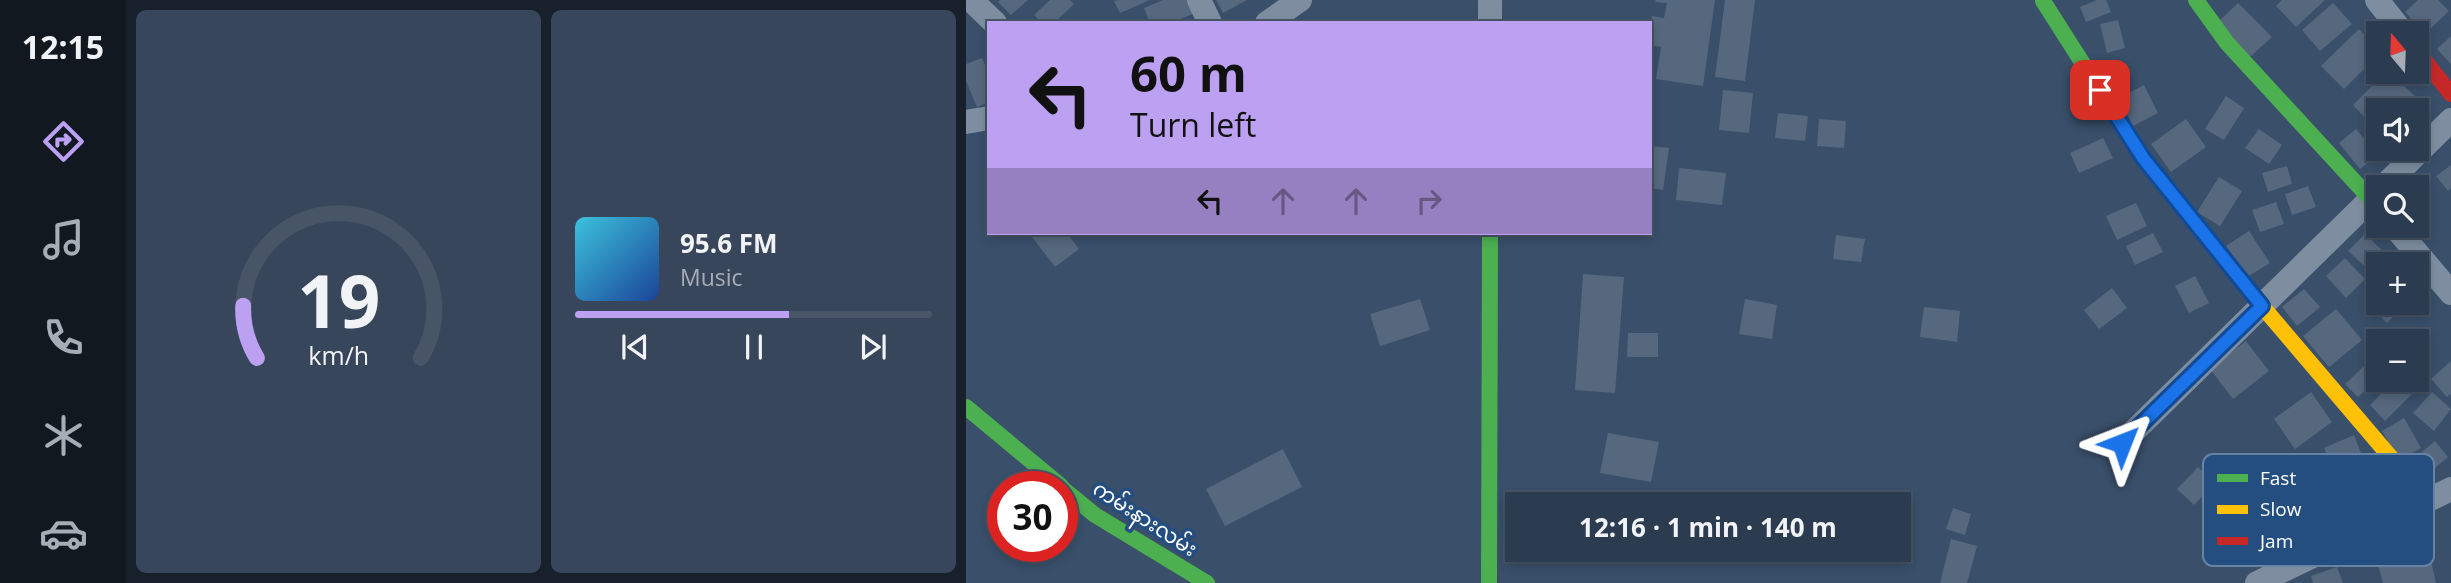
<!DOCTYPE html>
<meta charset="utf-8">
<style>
:root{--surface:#2b3b50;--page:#37465a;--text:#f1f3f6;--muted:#a6adb7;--line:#475567;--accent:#bca0f2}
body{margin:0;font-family:"Open Sans","Noto Sans Myanmar",sans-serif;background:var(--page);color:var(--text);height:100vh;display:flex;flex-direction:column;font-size:26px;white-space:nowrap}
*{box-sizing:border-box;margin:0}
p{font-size:23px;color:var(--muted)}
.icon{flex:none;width:38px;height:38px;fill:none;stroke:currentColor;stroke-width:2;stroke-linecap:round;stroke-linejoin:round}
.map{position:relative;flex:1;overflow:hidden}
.sheet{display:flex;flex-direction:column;gap:10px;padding:10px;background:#18202c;width:840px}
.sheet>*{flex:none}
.top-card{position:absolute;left:21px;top:21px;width:665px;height:214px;border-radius:0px;box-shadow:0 4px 10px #0003,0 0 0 2px var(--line);background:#bca0f2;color:#111;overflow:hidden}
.needle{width:46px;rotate:341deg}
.buttons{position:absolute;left:1400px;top:21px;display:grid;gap:14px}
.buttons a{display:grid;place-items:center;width:63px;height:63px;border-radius:0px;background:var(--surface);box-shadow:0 4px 10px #0003,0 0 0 2px var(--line);font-size:35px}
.speed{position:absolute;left:21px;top:471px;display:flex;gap:14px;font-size:35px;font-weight:700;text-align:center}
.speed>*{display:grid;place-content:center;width:91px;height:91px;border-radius:50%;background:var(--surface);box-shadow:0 4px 10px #0003,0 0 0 2px var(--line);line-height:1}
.speed .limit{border:10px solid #d22;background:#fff;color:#111}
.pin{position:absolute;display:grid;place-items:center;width:60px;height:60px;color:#fff;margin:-30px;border-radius:14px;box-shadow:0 4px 10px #0006}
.me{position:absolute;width:77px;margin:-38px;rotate:45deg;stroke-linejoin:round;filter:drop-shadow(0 0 5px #0008)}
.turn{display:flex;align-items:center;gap:24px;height:147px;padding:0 28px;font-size:32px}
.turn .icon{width:91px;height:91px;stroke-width:2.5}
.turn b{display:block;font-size:49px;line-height:60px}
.lanes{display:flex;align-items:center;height:66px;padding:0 28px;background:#0003;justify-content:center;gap:35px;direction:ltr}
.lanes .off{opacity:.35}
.sheet .tile{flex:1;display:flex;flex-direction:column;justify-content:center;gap:10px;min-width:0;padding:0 24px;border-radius:10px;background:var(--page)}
.sheet .dial{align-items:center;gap:0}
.dial svg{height:182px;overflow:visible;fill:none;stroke:var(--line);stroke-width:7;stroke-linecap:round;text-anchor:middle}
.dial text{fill:var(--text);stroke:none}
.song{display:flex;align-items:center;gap:21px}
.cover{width:84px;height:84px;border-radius:10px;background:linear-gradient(135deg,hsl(190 70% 55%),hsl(220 70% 35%))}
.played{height:7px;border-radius:4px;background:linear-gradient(90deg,var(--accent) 60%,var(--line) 60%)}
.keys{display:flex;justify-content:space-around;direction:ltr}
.sheet .tiles{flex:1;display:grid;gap:10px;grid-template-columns:repeat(2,1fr)}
.trip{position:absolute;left:539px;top:492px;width:406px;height:70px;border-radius:0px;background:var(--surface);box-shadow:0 4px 10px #0003,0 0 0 2px var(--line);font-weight:700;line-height:70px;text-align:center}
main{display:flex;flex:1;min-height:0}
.dock{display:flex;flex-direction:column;width:126px;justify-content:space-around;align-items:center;background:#111820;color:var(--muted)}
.dock .icon{width:49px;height:49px}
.dock .on{color:var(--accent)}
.dock b{font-size:32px;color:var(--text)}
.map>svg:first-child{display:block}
.building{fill:#56687d}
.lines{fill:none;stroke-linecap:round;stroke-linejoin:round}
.street{stroke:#7e8ea0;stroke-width:24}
.fast{stroke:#4caf50;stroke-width:16}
.slow{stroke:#ffc107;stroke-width:16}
.jam{stroke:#c62828;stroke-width:16}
.route-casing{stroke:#114b97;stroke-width:18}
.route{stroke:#1a73e8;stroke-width:12}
.labels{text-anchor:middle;stroke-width:7;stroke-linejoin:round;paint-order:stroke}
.street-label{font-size:21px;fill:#fff;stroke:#244e7f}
.key{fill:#244e7f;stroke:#6683a5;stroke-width:2}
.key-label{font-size:19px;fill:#fff}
</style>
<main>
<nav class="dock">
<b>12:15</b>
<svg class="icon on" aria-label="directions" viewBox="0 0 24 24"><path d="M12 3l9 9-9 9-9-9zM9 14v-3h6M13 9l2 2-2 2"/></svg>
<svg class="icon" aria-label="music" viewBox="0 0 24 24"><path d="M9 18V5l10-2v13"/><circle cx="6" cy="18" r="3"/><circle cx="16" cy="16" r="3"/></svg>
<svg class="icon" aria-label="phone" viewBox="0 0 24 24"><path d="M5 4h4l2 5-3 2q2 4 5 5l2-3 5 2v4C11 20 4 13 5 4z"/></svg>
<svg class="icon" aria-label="climate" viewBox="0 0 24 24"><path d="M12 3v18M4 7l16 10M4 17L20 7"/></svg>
<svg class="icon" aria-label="car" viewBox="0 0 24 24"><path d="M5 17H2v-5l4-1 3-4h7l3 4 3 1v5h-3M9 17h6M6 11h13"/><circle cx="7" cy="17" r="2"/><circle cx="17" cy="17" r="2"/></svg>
</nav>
<section class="sheet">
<div class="tiles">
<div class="tile dial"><svg viewBox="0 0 100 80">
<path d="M14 69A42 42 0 1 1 86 69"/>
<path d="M14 69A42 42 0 0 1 8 46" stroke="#bca0f2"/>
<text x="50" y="56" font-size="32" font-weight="700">19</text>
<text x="50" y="72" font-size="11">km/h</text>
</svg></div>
<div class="tile">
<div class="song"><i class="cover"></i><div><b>95.6 FM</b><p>Music</p></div></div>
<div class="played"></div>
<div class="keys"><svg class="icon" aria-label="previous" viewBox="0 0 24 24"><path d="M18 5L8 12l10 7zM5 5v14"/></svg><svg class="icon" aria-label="pause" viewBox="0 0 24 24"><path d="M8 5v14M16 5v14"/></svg><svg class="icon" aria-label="next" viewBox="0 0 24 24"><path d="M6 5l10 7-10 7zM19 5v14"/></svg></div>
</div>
</div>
</section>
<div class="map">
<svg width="1485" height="583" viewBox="0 0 1485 583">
<rect width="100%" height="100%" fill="#394f6a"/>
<path class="building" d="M34 0H62L45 15 32 2Z
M84 0H104L108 4 88 23H76L68 15Z
M151 0H184L154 13 148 1Z
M197 0H221L227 14 204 23H184L178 8Z
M250 0H281L257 13Z
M690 0H749L737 86 690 79 695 47 684 45V29L686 16 698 18 701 3 689 2Z
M759 0H789L779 81 749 77Z
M1131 0H1140L1145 12 1120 22 1114 7Z
M1316 0H1359L1330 27 1310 6Z
M1452 0H1472L1483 11 1459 34 1439 12Z
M1272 3 1306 37 1284 57 1251 23Z
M1367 3 1386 24 1354 51 1336 30Z
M327 19 389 20V23H327Z
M1152 20 1159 48 1141 53 1134 24Z
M1393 29 1412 48V55L1378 89 1355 66Z
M1485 36V64L1471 49Z
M16 58 23 74V102L11 107 0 81V64Z
M1420 72H1424L1461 108 1451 119V110H1412V131L1387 105Z
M1178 85 1192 113 1167 126 1153 98Z
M757 90 787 93 783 133 753 130Z
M1260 96 1278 108 1258 140 1239 129Z
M812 113 842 116 839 141 809 138Z
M853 119 880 121 878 148 851 146Z
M1220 119 1240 147 1205 172 1185 144Z
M1293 129 1316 145 1303 164 1279 148Z
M1390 129 1412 155 1394 169 1373 143Z
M1137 138 1147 158 1113 173 1104 153Z
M684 146 703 148 697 190 684 188Z
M1485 165V188L1482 191 1470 176Z
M1321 166 1326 184 1302 192 1296 173Z
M713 168 760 173 756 205 710 200Z
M1253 177 1276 191 1254 226 1231 212Z
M1447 179 1465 203 1451 214V187H1437Z
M1342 186 1350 207 1326 215 1319 194Z
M1310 202 1318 224 1294 232 1286 210Z
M1170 203 1181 226 1151 240 1140 216Z
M1283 231 1304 263 1281 277 1260 246Z
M63 233H101L113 249 89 267Z
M1187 233 1197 252 1169 265 1160 246Z
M1399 234 1422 256 1406 273 1382 251Z
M870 235 899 239 895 262 867 259Z
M1379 258 1399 279 1380 298 1360 276Z
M617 274 658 277 649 393 609 390Z
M1229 276 1243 303 1223 313 1209 286Z
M1146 288 1161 308 1133 329 1118 310Z
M1338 289 1354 307 1331 326 1316 307Z
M1412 293V303H1433L1437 307 1421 323 1401 304Z
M454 299 464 330 414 346 404 314Z
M779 299 811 305 806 339 773 334Z
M958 307 994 311 991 342 954 337Z
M1370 309 1396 340 1363 367 1337 336Z
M662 333H692V357H661Z
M1280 341 1303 371 1267 399 1244 369Z
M1412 353V378L1392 397 1379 384Z
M1485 361V394L1481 397 1465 379Z
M1429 380 1446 394 1419 421 1404 405Z
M1345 392 1366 422 1329 449 1308 419Z
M1466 392 1485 409 1468 431 1447 413Z
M1438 418 1455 448 1433 460 1416 431Z
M642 433 693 442 685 482 634 473Z
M1388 435 1395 453 1366 466 1358 448Z
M1469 441 1482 457 1456 479 1443 463Z
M317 449 336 487 259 526 240 489Z
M1232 467 1249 483 1228 505 1211 489Z
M891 496 920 503V504H889Z
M987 508 1005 514 999 535 980 529Z
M985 539 1011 546 1001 583H974Z
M1463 552 1470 583H1417L1412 565Z
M1371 567 1377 583H1347L1345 576Z"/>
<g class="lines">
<path class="street" d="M5 0 29 23
M233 0 244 23
M1411 0 1437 33
M301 23 334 0
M524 23V0
M0 122 23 118
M1417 187 1485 120
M1428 226 1485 293
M1156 443 1412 192
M1291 583 1485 489"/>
<path class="fast" d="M1230 0 1261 43 1412 207
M1077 1 1177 158 1301 312
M0 407 95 486
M96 488 129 515 241 583
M523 583 524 233"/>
<path class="slow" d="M1301 312 1461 500"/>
<path class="jam" d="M1451 51 1485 94"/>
</g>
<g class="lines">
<g class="route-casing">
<path id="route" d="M1134 90 1177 158 1296 306 1156 443"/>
</g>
<use href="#route" class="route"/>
</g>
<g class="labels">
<g class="street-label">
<text transform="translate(179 519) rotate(33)" y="7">ကမ်းနားလမ်း</text>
</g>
</g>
<rect x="1237" y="454" width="231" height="112" rx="10" class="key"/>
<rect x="1251" y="474" width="31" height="8" fill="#4caf50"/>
<rect x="1251" y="505" width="31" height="9" fill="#ffc107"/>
<rect x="1251" y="537" width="31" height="8" fill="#c62828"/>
<g class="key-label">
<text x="1294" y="485">Fast</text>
<text x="1294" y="516">Slow</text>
<text x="1294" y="548">Jam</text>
</g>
</svg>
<div class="buttons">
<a><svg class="needle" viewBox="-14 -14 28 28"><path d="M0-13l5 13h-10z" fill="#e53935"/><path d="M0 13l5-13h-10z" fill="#a6adb7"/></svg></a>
<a><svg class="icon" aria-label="sound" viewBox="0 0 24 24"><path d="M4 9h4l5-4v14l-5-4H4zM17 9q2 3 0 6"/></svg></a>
<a><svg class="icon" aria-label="search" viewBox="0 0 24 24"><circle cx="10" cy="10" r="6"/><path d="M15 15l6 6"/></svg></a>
<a>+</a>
<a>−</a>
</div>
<div class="speed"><div class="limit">30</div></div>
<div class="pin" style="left:1134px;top:90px;background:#d93025"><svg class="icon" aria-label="arrive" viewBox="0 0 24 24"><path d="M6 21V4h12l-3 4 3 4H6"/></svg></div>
<svg class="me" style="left:1156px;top:443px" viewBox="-20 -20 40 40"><path d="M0-17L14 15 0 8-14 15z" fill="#1a73e8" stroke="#fff" stroke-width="4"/></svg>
<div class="trip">12:16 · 1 min · 140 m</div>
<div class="top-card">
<div class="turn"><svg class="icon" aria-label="left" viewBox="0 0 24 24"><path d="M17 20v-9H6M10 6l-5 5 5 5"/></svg><div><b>60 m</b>Turn left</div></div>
<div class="lanes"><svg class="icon" aria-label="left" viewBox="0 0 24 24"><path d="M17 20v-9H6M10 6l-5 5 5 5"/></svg><svg class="icon off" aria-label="ahead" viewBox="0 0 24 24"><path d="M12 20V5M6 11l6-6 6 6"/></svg><svg class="icon off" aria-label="ahead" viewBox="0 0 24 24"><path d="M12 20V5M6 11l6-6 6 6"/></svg><svg class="icon off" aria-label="right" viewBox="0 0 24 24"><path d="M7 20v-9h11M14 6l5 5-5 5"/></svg></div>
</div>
</div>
</main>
